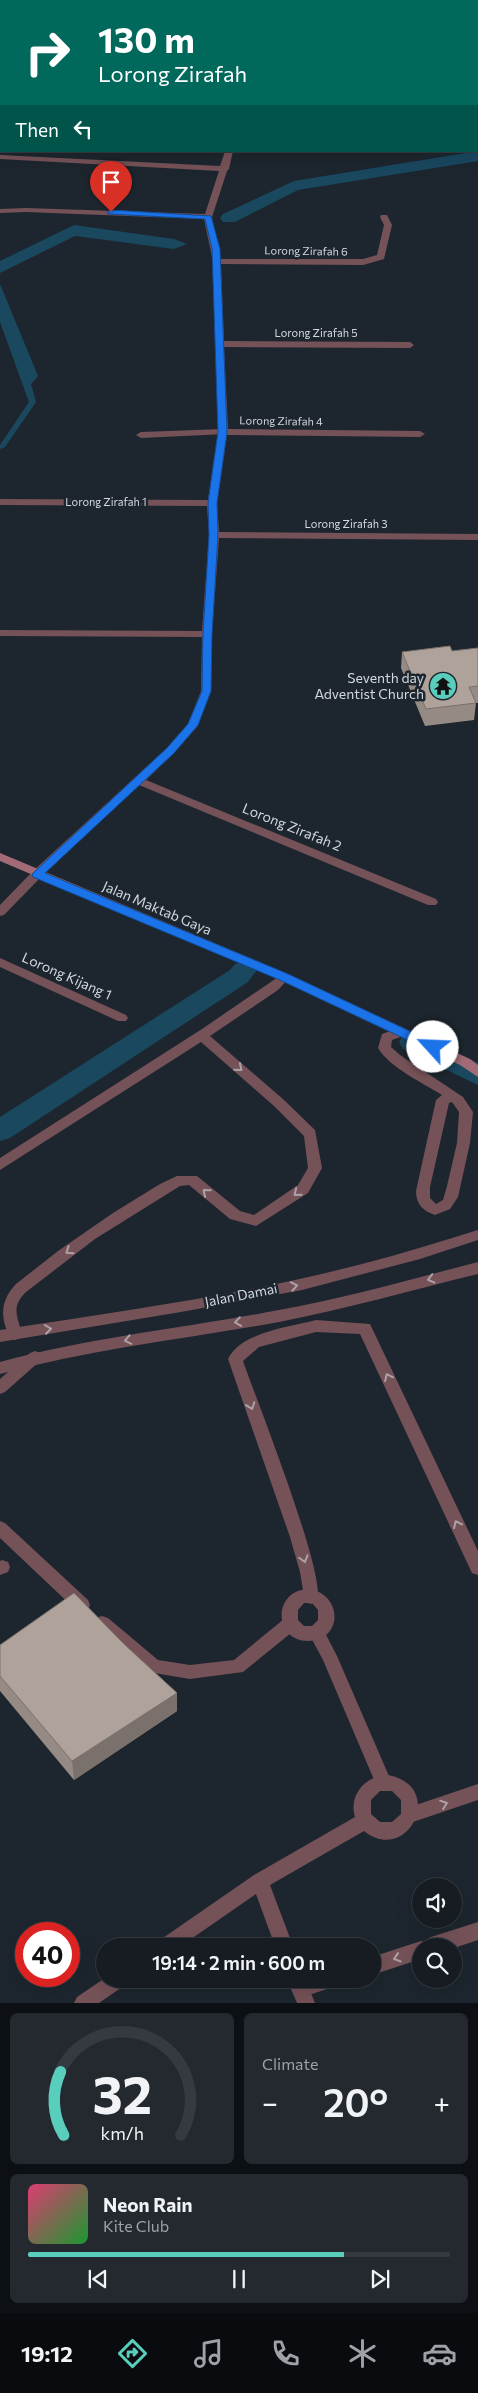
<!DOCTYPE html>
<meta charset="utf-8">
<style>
:root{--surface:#161c22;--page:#23292f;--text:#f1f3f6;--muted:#9ea1a5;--line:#353a40;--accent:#5acebd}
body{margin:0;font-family:Commissioner,sans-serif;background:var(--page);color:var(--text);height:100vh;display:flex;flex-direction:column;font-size:19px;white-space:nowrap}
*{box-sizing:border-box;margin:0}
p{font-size:16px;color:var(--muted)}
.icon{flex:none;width:28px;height:28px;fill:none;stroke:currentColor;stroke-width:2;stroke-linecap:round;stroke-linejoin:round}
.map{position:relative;height:2003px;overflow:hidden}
.side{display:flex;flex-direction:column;gap:10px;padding:10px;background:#0c0f13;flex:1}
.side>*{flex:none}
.hud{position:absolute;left:0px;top:0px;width:479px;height:152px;box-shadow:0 5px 20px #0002,0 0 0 1px var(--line);background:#00695c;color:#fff;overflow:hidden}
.tools{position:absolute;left:412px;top:1878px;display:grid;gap:10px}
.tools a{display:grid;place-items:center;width:50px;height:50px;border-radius:50%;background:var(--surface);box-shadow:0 5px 20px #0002,0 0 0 1px var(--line);font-size:25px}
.speed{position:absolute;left:15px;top:1922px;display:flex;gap:10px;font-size:25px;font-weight:700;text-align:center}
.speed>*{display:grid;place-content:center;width:65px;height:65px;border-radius:50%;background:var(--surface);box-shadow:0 5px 20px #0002,0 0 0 1px var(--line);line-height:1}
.speed .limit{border:8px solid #d22;background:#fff;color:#111}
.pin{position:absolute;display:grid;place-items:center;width:42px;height:42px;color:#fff;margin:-51px -21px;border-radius:50% 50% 50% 0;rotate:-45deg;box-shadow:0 0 5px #0007}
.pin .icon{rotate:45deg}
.me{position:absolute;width:55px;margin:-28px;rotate:295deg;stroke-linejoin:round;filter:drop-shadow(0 0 4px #0008)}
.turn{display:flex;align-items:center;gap:18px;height:105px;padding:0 15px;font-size:22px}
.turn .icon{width:65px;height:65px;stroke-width:2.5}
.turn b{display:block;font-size:35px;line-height:42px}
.then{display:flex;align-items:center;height:48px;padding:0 15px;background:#0003;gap:10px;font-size:19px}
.big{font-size:38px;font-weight:600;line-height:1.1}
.side .widget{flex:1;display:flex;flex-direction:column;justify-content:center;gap:8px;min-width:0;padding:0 18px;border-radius:8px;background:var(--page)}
.side .dial{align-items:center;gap:0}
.dial svg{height:130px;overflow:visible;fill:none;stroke:var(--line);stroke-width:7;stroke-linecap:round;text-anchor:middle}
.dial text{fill:var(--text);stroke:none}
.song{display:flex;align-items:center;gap:15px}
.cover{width:60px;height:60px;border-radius:8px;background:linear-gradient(135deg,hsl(340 70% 55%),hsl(130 70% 35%))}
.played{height:5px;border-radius:2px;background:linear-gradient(90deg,var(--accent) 75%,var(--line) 75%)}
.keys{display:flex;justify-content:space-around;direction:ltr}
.heat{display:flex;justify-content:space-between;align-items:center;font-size:28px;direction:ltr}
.side .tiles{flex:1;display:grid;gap:10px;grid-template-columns:1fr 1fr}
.widget:last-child{grid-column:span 2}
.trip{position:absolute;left:96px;top:1938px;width:285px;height:50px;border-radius:25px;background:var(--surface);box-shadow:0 5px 20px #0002,0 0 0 1px var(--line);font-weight:600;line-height:50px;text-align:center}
.tabs{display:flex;height:80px;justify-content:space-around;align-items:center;background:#090b0e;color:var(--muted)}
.tabs .icon{width:35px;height:35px}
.tabs .active{color:var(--accent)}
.tabs b{font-size:22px;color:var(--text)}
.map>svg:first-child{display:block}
.water{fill:#19485f}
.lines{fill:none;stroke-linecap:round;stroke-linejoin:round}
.canal{fill:#19485f;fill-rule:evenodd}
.lane{fill:#755258;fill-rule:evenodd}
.street{fill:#755258;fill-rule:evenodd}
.secondary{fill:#a26b75;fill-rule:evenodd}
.wall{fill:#968b84}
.shaded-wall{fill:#7a716c}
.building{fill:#afa29a;stroke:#7a716c}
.oneway{stroke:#ada2a8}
.route{fill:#1a73e8;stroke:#114b97}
.labels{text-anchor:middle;stroke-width:5;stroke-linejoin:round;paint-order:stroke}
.far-street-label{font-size:11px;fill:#d2d8de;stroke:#1d262e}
.poi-label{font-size:14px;fill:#d2d8de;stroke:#1d262e;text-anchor:end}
.street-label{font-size:14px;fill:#d2d8de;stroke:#1d262e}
</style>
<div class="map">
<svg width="478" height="2003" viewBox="0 0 478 2003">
<rect width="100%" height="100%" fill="#1d262e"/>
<path class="water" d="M74 225 174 239 187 244 174 249 75 236 0 273V261Z
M0 284 38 376 31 384 36 402 5 447 0 449V445L29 402 0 322Z"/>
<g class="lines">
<path class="canal" d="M478 151V161L298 190 235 222H223L220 218 223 214 294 181Z
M244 961 253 964 257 970 248 982 10 1138 0 1141V1117L230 970 235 964Z
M412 1032 478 1063V1085L403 1049 399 1042 403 1035Z"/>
<path class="lane" d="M223 429 226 430V434L141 438 136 435 141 432Z
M284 973 290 977 278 990 210 1036 284 1100 315 1130 322 1168 308 1193 256 1226 230 1219 189 1185 180 1186 95 1239 26 1292C11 1307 17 1315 22 1334L20 1338 15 1340 10 1338C0 1317 0 1301 16 1284L58 1251 113 1213 160 1184 177 1176H197L240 1211 254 1215 298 1185 308 1168 304 1136 274 1106 201 1042 0 1170V1158L202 1029Z
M402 1027 408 1032 406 1035 392 1040 391 1047 400 1055 463 1097 473 1112 470 1143 458 1197 450 1209 435 1215C423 1211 416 1204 416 1191L436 1100 442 1095C424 1084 388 1066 378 1048L382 1034ZM452 1102 459 1112 457 1143 447 1186 443 1200 436 1204 430 1198V1187L449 1103Z
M316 1320 370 1324 478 1551V1575L472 1573 360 1334 316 1332 259 1347 243 1361C255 1396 328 1578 317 1602L311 1604 305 1602 300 1572 290 1537 228 1359C241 1332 290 1327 316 1320Z
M35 1351 40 1353 42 1357 40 1361 5 1392 0 1394V1379L30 1353Z
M0 1521 5 1523 88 1600 90 1605 88 1610 82 1612 76 1610 0 1538Z
M102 1616 108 1618 158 1660 190 1665 234 1660 284 1619 290 1617 296 1619 298 1624 296 1629 243 1672 190 1679 148 1672 96 1628 94 1623 96 1618Z
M316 1625 322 1627 337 1656 392 1783 390 1789 384 1791 378 1789 323 1660 308 1632 310 1627Z
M478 1784V1800L410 1823 404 1821 401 1815 404 1809Z
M478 1922V1940L454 1948 421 1946V1959L372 1975V1957L421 1941 424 1942 431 1937Z
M304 1979H342L339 1985 300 1998 294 1995 291 1989 294 1983Z"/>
<path class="street" d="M267 0H273V1H267Z
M448 0H455V1H448Z
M0 83H1V87H0Z
M225 151H233L229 169 227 171 212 217 221 259H363L377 255 384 225 380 217 381 215H387L392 225 384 259 363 265 221 264 224 341 410 342 414 345 410 348 224 347 228 429 420 431 425 434 420 437 227 435 217 503 219 532 478 534V540L219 538 212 634 211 691 197 727 175 752 146 780 436 899 438 902 436 905H428L139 785 41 877 4 915 0 916V905L33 871 167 748 188 724 201 691 202 637 0 636V630L202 631 209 535 207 506 0 505V499L208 500 218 432 213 261 204 219 26 212 0 213V209L26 208 205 214 219 171 0 159V155L220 166Z
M0 958 126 1015 128 1018 126 1021H118L0 967Z
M478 1230V1240L420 1259 302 1290 181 1312 0 1342V1330C121 1311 243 1295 362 1264 401 1254 439 1242 478 1230Z
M478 1262V1274C412 1290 346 1309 279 1322 186 1339 92 1349 0 1374V1362C92 1337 186 1328 279 1310 346 1298 412 1279 478 1262Z
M2 1560 8 1562 10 1567 8 1572 0 1575V1561Z
M310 1589C344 1596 342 1641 308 1641 273 1641 272 1589 310 1589ZM304 1603H312L318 1610V1620L312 1626H304L298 1620V1610Z
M388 1775C447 1786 408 1866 364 1831L270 1885 293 1946H275L256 1894 181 1946H157L160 1940 254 1875 355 1817C348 1795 366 1775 388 1775ZM380 1791H392L401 1800V1814L392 1822H380L371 1814V1800Z
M105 1978 128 1979 125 1985 99 2003H74L77 1997Z
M287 1979H305L315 2003H297Z"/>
<path class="secondary" d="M0 853 288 974 470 1059 478 1065V1077L460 1065 280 980 0 861Z"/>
</g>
<path class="wall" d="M418 151H445V153Z
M478 648V703H476L474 720 425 726 401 668 402 652 452 651Z
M0 1645H125L177 1693V1711L74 1780 0 1691Z"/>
<path class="shaded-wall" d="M177 1693V1711L74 1780 72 1761Z"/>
<path class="building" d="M450 646 452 651 478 648V686L469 687 476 703 426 709 402 652Z
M74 1593 125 1645 177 1693 72 1761 0 1676V1645Z"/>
<defs><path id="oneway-chevron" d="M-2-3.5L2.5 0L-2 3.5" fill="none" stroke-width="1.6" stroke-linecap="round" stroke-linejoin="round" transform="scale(1.25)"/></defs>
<g class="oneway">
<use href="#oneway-chevron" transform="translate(239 1068) rotate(40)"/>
<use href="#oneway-chevron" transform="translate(206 1192) rotate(-139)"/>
<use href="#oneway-chevron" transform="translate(297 1193) rotate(141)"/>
<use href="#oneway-chevron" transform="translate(69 1251) rotate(146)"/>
<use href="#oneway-chevron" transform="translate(431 1279) rotate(166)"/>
<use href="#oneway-chevron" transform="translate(294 1286) rotate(-11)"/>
<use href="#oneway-chevron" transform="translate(238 1322) rotate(172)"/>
<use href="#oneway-chevron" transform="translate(48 1329) rotate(-8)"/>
<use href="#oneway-chevron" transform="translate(128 1340) rotate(169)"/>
<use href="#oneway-chevron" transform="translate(388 1377) rotate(-115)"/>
<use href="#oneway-chevron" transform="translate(251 1406) rotate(71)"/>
<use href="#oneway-chevron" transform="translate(457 1524) rotate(-115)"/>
<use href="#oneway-chevron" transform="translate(304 1559) rotate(74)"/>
<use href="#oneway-chevron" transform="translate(444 1804) rotate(-19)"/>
<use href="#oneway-chevron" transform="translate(397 1958) rotate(162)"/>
</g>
<path class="route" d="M111 210 211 216 220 249 227 432 217 503 218 535 212 634 211 691 198 725 174 753 45 873 288 974 437 1044 439 1047 437 1050H429L280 980 33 877 32 874 167 748 188 724 202 691 203 634 209 535 208 503 218 432 212 249 205 219 108 214V211Z"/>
<defs>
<g id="temple-disc" transform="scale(1.4375)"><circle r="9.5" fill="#5acebd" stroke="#1d262e"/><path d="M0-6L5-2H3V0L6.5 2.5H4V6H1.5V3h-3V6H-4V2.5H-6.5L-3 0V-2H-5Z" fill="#111"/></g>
</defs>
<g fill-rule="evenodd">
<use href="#temple-disc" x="443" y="686"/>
</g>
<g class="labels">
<g class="far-street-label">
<text transform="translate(306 251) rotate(1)" y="4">Lorong Zirafah 6</text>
<text x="316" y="337">Lorong Zirafah 5</text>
<text transform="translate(281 421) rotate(1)" y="4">Lorong Zirafah 4</text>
<text x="106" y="506">Lorong Zirafah 1</text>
<text x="346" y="528">Lorong Zirafah 3</text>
</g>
<g class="poi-label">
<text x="424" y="683">Seventh day<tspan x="424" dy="16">Adventist Church</tspan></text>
</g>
<g class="street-label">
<text transform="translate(292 827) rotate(22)" y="5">Lorong Zirafah 2</text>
<text transform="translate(157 908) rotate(23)" y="5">Jalan Maktab Gaya</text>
<text transform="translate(67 976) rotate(24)" y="5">Lorong Kijang 1</text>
<text transform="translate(241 1295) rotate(-11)" y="5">Jalan Damai</text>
</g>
</g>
</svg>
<div class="tools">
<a><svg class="icon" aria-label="sound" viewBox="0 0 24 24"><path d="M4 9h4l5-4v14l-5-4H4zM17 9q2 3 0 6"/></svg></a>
<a><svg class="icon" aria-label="search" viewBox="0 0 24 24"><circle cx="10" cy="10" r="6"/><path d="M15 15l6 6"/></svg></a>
</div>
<div class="speed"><div class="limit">40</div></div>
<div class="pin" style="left:111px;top:212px;background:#d93025"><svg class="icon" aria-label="arrive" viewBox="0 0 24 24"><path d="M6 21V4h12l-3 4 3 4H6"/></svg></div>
<svg class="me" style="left:433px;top:1047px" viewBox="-20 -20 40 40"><circle r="19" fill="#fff"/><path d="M0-13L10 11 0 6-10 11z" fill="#1a73e8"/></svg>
<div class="trip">19:14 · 2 min · 600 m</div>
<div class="hud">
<div class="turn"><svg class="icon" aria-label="right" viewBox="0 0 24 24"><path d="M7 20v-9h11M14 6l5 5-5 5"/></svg><div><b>130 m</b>Lorong Zirafah</div></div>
<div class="then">Then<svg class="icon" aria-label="left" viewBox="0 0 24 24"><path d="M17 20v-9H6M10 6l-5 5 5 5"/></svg></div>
</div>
</div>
<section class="side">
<div class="tiles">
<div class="widget dial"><svg viewBox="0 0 100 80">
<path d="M14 69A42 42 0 1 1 86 69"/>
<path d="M14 69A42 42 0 0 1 12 30" stroke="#5acebd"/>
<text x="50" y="56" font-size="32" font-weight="700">32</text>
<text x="50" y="72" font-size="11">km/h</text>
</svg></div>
<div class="widget"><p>Climate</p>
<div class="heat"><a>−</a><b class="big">20°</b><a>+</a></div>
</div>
<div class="widget">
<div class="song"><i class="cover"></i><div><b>Neon Rain</b><p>Kite Club</p></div></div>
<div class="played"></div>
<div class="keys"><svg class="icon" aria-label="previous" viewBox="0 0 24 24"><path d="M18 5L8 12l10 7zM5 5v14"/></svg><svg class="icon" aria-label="pause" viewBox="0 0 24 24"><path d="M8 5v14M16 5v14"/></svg><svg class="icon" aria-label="next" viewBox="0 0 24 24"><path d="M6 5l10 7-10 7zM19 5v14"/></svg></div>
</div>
</div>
</section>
<nav class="tabs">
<b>19:12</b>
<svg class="icon active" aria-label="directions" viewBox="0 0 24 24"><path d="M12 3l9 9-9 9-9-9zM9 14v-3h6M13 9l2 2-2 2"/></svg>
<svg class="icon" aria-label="music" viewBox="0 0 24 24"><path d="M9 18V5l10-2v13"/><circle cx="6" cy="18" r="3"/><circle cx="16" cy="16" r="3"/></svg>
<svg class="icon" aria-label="phone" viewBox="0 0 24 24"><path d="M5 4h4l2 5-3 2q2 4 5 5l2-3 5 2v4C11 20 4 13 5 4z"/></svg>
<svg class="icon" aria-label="climate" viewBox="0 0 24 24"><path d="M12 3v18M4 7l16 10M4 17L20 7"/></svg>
<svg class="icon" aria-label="car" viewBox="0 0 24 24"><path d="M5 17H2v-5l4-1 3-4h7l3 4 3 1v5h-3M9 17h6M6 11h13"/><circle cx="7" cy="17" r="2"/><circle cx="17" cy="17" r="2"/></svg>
</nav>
